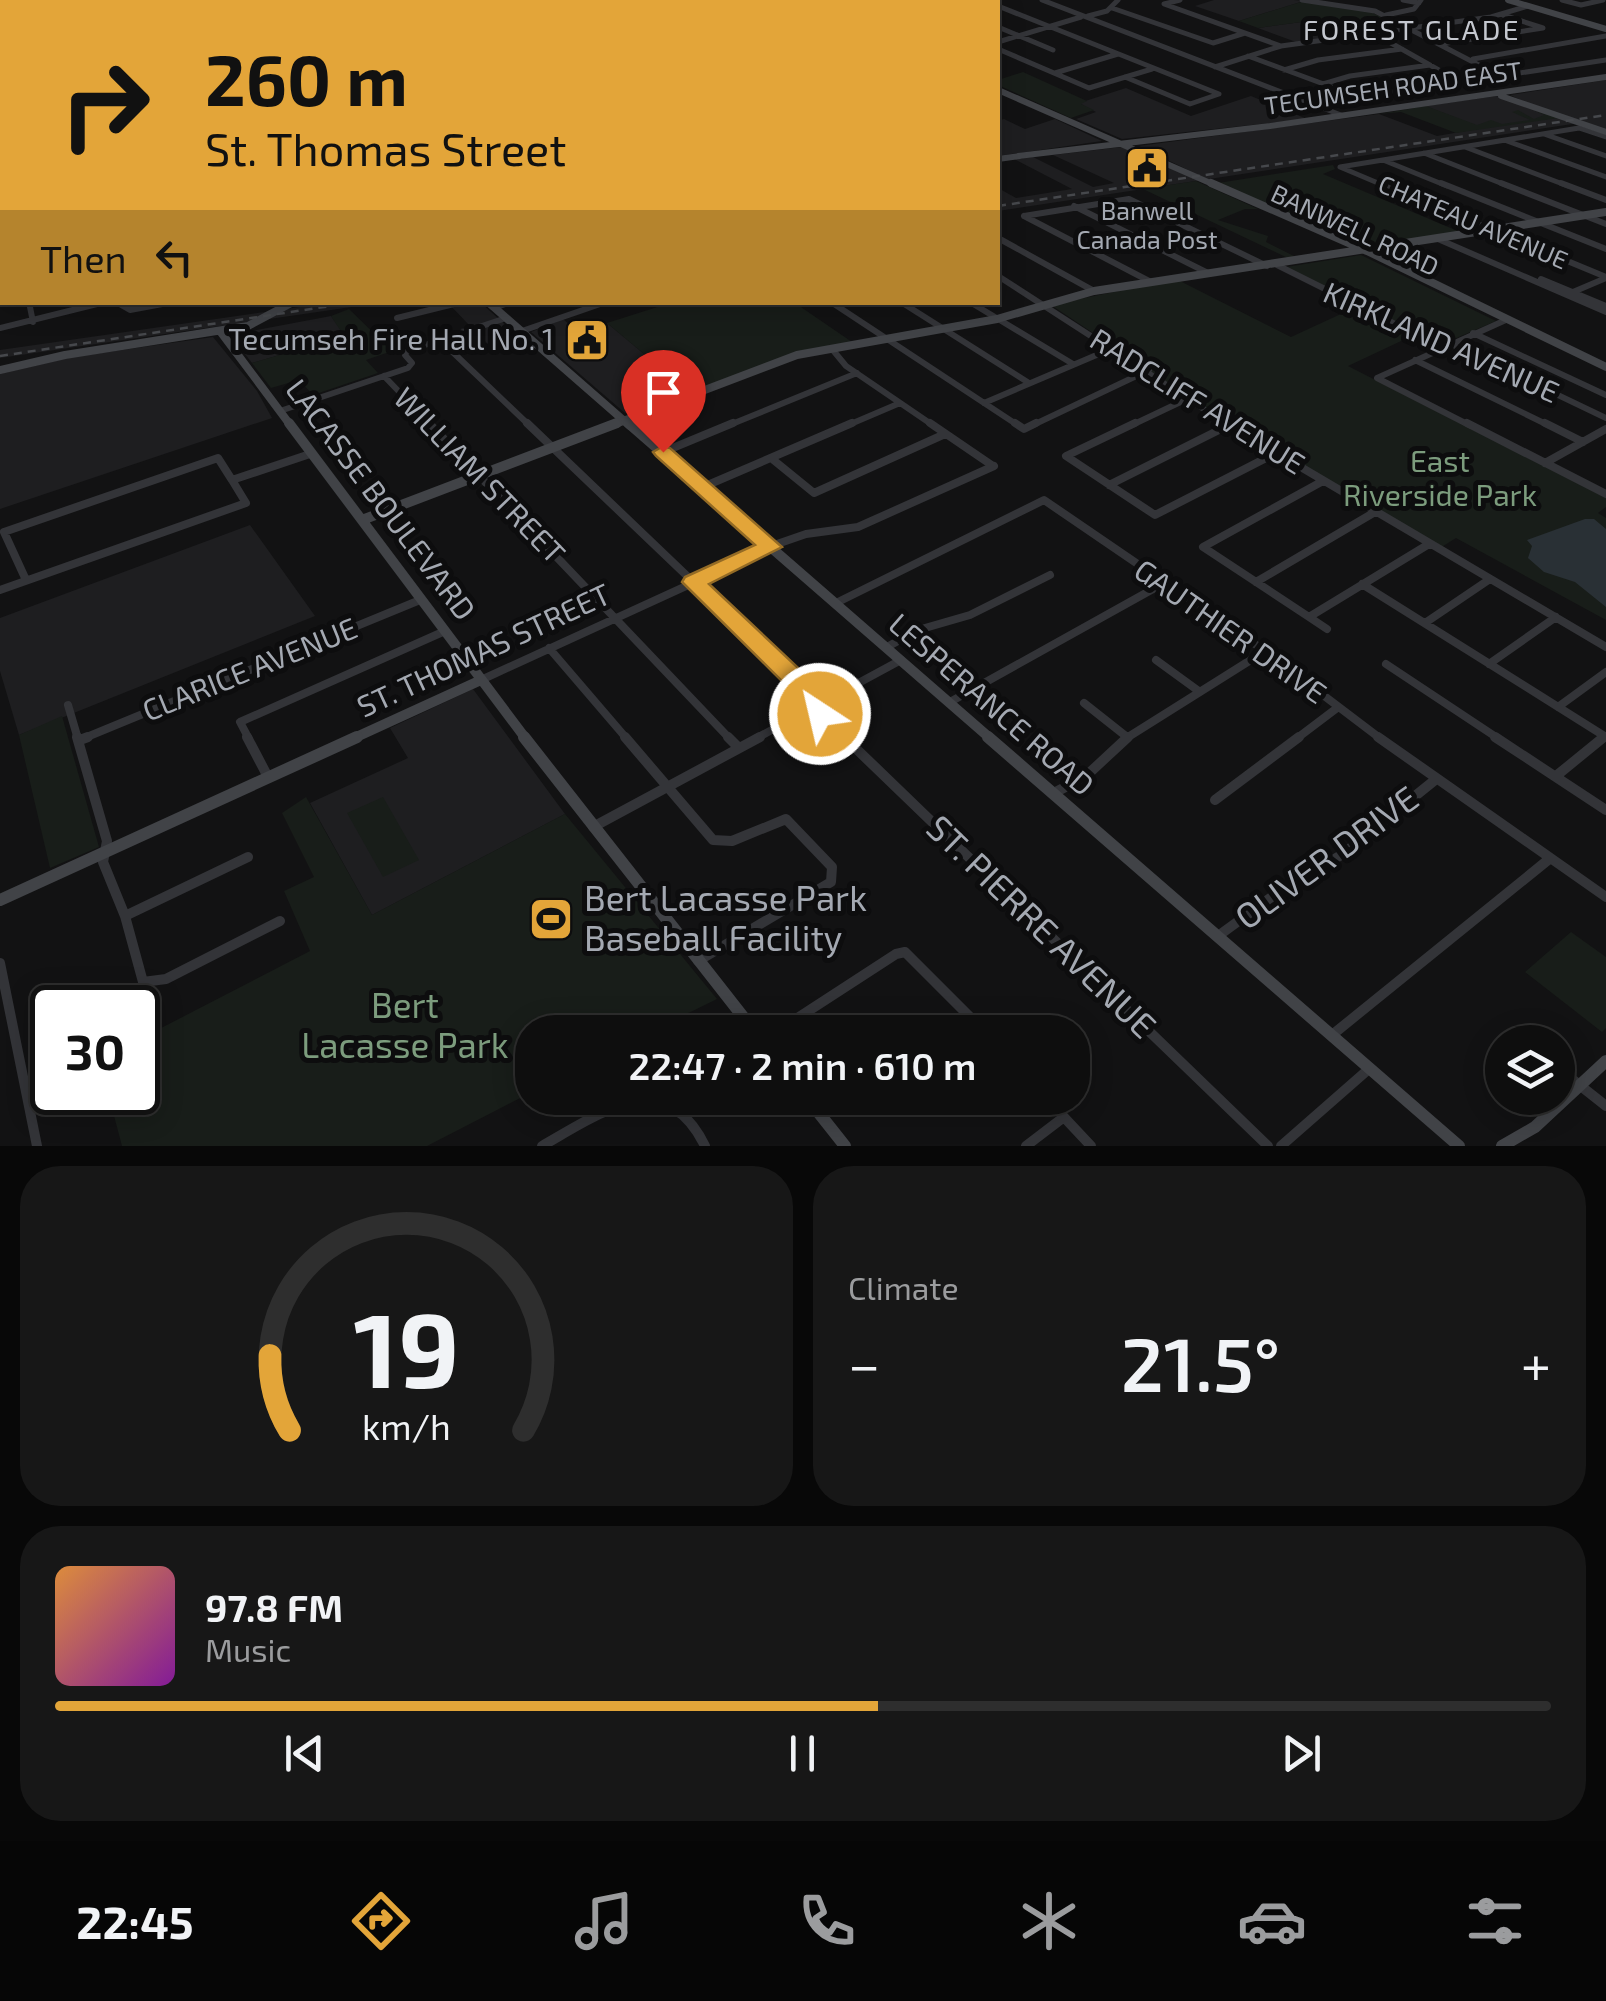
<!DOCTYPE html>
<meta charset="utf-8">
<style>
:root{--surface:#0e0e0e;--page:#171717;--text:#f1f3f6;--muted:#9b9c9e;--line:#2e2e2e;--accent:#e3a539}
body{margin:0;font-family:"Exo 2",sans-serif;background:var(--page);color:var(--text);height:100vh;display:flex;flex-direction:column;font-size:38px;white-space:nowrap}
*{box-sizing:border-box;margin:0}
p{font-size:32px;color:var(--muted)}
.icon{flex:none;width:55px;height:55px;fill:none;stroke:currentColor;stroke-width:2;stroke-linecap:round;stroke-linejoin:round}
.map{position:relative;height:1146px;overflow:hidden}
.details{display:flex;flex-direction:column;gap:20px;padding:20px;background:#080808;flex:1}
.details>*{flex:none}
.banner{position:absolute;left:0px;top:0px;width:1000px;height:305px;box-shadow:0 5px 25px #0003,0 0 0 2px var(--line);background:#e3a539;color:#111;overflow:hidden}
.tools{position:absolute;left:1485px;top:1025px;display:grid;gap:20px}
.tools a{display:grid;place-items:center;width:90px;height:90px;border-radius:50%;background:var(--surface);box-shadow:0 5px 25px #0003,0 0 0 2px var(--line);font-size:50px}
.speed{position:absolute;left:30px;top:985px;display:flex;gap:20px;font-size:50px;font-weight:700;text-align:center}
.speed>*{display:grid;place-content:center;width:130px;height:130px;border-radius:50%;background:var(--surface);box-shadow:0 5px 25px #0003,0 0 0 2px var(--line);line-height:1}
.speed .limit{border:5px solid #111;border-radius:15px;background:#fff;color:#111}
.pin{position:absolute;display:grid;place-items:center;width:85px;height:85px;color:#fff;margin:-102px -42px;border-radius:50% 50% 50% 0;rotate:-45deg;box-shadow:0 0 10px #0007}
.pin .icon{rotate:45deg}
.me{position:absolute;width:110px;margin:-55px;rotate:325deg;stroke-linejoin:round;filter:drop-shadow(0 0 8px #0008)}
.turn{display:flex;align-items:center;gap:35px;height:210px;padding:0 40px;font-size:45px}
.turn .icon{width:130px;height:130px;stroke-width:2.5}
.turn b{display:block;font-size:70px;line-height:85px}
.then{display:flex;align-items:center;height:95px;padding:0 40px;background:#0003;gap:20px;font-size:38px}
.big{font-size:75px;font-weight:600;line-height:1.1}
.details .widget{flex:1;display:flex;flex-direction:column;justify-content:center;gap:15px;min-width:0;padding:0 35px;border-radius:40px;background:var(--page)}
.details .dial{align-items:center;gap:0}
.dial svg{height:260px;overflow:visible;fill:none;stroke:var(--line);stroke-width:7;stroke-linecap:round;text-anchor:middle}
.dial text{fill:var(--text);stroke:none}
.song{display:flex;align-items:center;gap:30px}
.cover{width:120px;height:120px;border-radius:15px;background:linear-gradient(135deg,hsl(30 70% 55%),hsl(290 70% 35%))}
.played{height:10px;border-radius:5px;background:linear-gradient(90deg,var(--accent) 55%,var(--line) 55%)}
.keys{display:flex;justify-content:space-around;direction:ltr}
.heat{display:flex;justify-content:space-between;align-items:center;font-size:55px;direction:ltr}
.details .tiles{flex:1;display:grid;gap:20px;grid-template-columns:1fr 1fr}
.widget:last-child{grid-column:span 2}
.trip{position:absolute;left:515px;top:1015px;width:575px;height:100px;border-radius:40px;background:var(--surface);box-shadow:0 5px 25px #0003,0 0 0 2px var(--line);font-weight:600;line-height:100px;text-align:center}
.menu{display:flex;height:160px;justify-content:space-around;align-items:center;background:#060606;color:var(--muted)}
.menu .icon{width:70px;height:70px}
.menu .active{color:var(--accent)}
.menu b{font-size:45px;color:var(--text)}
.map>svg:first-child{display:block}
.built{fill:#1e1e20}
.green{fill:#181d19}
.water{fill:#293035}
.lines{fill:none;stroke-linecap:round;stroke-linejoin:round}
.street-far3{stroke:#333438;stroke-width:5}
.street-far2{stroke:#333438;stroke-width:6}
.street-far1{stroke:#333438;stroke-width:8}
.street{stroke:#333438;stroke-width:10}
.secondary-far3{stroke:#414347;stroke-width:6}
.secondary-far2{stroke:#414347;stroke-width:8}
.secondary-far1{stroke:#414347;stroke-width:10}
.secondary{stroke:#414347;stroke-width:12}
.primary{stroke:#4f5156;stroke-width:6}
.rail{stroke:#46484c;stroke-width:2.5;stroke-dasharray:8 6;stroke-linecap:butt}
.route{fill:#e3a539;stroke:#946b25;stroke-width:2.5}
.labels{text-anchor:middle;stroke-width:10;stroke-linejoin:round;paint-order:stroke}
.far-street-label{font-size:25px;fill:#a4a9b2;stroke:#0d0d0e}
.far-poi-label{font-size:25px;fill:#a4a9b2;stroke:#0d0d0e}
.far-neighbourhood-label{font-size:28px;letter-spacing:2.5px;fill:#c5c8cf;stroke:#0d0d0e}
.poi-label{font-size:30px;fill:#a4a9b2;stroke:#0d0d0e;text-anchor:end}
.street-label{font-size:30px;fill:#a4a9b2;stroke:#0d0d0e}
.park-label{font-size:30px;fill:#7c9c7d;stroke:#0d0d0e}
.near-street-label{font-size:35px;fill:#a4a9b2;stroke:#0d0d0e}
.near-poi-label{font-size:35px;fill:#a4a9b2;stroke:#0d0d0e;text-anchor:start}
.near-park-label{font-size:35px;fill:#7c9c7d;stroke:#0d0d0e}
</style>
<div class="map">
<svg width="1606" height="1146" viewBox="0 0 1606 1146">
<rect width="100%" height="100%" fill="#121213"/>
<path class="built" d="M1214 0H1294L1304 1 1239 21 1195 6Z
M1316 20 1356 34 1296 42 1258 28Z
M1606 80V132L1579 123 998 211V188L1016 198 1072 189 1014 159 1033 157 1093 187 1114 183 1053 155 1122 147 1190 171 1139 146 1379 114 1437 136 1483 128 1425 106 1497 96 1559 118 1510 95Z
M1126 88 1191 116 1251 96 1307 119 1122 139 1076 119 1096 112 1079 103Z
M1004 119 1025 129 1055 119 1102 141 998 156V121Z
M328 303H379L0 358V350Z
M448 303H481L521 339 493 349 484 340 475 343 460 329 470 326Z
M331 316 345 336 252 363 230 335Z
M563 319 579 333 607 323 686 389V394L625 413 531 332Z
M213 337 257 391 272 418 0 509V374L73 357Z
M250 525 315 616 19 735 0 671V618Z
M473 689 565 814 372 915 310 803 408 758 390 728Z"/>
<path class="green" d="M1304 1 1371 12 1404 28 1356 34 1316 20 1258 28 1239 21Z
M1023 72 1087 101 1081 104 1094 110 1071 118 998 85V80Z
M1426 106 1477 125 1491 120 1502 124 1530 120 1512 112 1518 110 1534 119 1544 115 1535 111 1559 118 1456 133 1401 112 1379 114Z
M1333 165 1335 169 1323 174 1460 232 1366 247 1218 183Z
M1196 181 1258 209H1245L1218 220 1268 236 1266 242 1300 259 1292 260 1143 189Z
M1361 255 1496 321 1447 342 1416 334 1348 366 1606 498V507L1598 513 1606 518V620L1456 538 1440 548 1248 436 1051 305 1176 279 1291 337 1356 307 1280 268Z
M670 303H795L852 342 817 348 686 394 682 391 685 388 607 323Z
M349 309 392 351 366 360 378 373 313 395 299 380 271 388 252 363 344 336 331 316Z
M62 716 99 847 50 868 19 735Z
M306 797 372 915 565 814 717 999 650 1032H532V1092L427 1146H122L108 1093 138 1092V1040L310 951 284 891 314 877 282 813Z
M383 797 419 860 383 877 347 813Z
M1571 932 1606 957V1028L1602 1032 1525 972Z"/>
<path class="water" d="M1585 519H1594L1606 529V607L1575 582 1544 572 1528 558 1532 546 1527 540Z"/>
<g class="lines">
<path class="street-far3" d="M14 0H28
M332 0 336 2
M404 0 408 2
M451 0 455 2
M495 0 499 2
M846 0 850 2
M887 0 891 2
M983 0 989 2
M1042 0 1341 115
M1180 0 1164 4 1281 46
M1302 0 1375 11 1500 76 1606 60
M1403 0 1419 3
M1562 0 1581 5 1603 0
M280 2 293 0
M474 2 486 0
M998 6 1219 94 1190 104 1125 77
M1112 8 1213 43 1245 33
M1386 15 1414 9 1421 0
M1088 16 1107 11 1118 0
M998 27 1053 50
M998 42 1081 17
M1441 44 1543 28 1503 15
M998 49 1089 88 1152 69
M1248 56 1356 96 1460 82 1375 34
M1473 59 1606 36
M1215 67 1281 46 1491 17 1528 6
M1284 70 1318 60 1402 49
M1055 73 1118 54
M1323 84 1350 76 1430 65
M1544 134 1606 156
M1507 141 1606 177
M1465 147 1568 186
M1424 153 1508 186
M1383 160 1447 186
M1340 167 1385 186
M1340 167 1579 128 1606 137"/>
<path class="street-far2" d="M1379 183 1606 277
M1441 183 1606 249
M1501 183 1606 224
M1561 183 1606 200
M1074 206 1208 273
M1024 216 1129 199 1267 266
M1024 216 1151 282
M998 238 1094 291
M1438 239 1606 312
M0 260 2 264
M1277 265 1429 341H1445L1606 418
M998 276 1230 426
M1541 279 1606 306
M1573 292 1606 278
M29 302 33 322
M116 302 130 310 173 302
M831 302 1019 426
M901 302 1029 383
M970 302 1073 364
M494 308 511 302
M397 318 462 302
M0 328 105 302
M522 331 606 302
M1473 333 1606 395
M440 340 530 426
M832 349 846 366 934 426
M1415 360 1550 426
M384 376 432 426
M984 403 1113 348
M280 411 408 368 412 363 405 355 407 351 506 318
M727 426 857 373
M846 426 900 403
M1031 426 1149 370
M1130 426 1189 398
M1471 426 1377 378 1508 319"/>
<path class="street-far1" d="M429 423 730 739
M527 423 821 704
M930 423 993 466
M1015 423 1024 429 1036 423
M1135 423 1066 456 1155 515 1274 454
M1226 423 1606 647
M1467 423 1606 494
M1545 423 1583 442
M663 452 733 423
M771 458 814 493 945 434
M1545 463 1606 429
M1323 481 1203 547 1309 617 1429 544
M1109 485 1229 425
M703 487 852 423
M26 580 4 532 218 458 232 480
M1256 582 1375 512
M1362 584 1606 737
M0 590 246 503 232 480 310 454
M836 603 1044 500 1265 651 1381 739
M1309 617 1327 629
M1425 623 1490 579
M887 647 918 630 970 615 1050 575
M549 648 627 739
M1156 660 1200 692
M1386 664 1499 739
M1489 664 1556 617
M481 680 780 543 806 534 858 527 994 466
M950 702 1162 584
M1084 703 1127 737
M68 705 78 739
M1558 707 1606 672
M814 708 846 739
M82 739 420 600
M249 739 240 722 445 631
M755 739 901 660
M1125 739 1265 651
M1296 739 1337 708
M1601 739 1605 736"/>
<path class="street" d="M77 737 107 841 103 862 125 916 143 982 166 979 280 921
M247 737 268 777
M625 737 713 840 732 841 786 819 832 867 831 882 698 961
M728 737 739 748
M844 737 1268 1146
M1378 737 1606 897
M1495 737 1606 810
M80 740 88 737
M1556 776 1604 737
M1054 793 1086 776 1128 737
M1215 800 1299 737
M593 827 760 737
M125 916 248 857
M1218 936 1281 890 1343 854 1435 780
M0 963 37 1146
M776 1032 896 954 905 952 985 1032
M1332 1035 1548 860
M1558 1068 1606 1106
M1046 1098 1091 1146
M542 1146C599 1114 665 1064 705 1146
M1026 1146 1064 1117
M1281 1146 1370 1068"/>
<path class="secondary-far3" d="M1508 0 1606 29
M998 90 1217 186
M1501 96 1606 132
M1018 156 1270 126 1606 77
M998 159 1020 156"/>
<path class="secondary-far2" d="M1211 183 1367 251 1606 367
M488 302 630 426
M220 331 291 426
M0 370 65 355 248 326 293 302
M610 426 797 355 997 319 1094 291 1606 212"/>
<path class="secondary-far1" d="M289 423 526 739
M628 423 991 739
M362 520 617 423
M352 739 481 680"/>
<path class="secondary" d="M524 737 755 1032
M988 737 1459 1146
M0 900 357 737
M807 1098 845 1146
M1502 1146 1535 1127 1606 1061"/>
<path class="primary" d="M698 2 702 0"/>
<path class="rail" d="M998 206 1606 115
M0 356 357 302"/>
</g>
<path class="route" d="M663 446 670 448 782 547 709 584 830 698 833 704 830 721H811L801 708 804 703 682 582 685 577 755 545 656 456 653 452Z"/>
<defs>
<g id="civic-square" transform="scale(2.25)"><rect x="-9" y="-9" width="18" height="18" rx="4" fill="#e3a539" stroke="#0d0d0e"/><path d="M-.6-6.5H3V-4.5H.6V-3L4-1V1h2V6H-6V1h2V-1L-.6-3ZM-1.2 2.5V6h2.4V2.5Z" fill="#111"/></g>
<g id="stadium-square" transform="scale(2.25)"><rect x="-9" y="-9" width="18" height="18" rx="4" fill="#e3a539" stroke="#0d0d0e"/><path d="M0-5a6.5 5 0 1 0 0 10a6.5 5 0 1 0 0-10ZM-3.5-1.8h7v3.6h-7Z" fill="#111"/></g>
</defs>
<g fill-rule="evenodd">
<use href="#civic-square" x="1147" y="168"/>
<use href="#civic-square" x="587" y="340"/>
<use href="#stadium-square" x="551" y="919"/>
</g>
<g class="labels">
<g class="far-street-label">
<text transform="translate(1393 88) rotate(-8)" y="9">TECUMSEH ROAD EAST</text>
<text transform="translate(1473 222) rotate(23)" y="9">CHATEAU AVENUE</text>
<text transform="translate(1355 230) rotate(25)" y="9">BANWELL ROAD</text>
</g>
<g class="far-poi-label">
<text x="1147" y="220">Banwell<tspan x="1147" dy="29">Canada Post</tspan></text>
</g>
<g class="far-neighbourhood-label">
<text x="1412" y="40">FOREST GLADE</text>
</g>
<g class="poi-label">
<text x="554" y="350">Tecumseh Fire Hall No. 1</text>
</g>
<g class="street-label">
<text transform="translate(1441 343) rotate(24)" y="10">KIRKLAND AVENUE</text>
<text transform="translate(1197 402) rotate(32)" y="10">RADCLIFF AVENUE</text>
<text transform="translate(479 476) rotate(46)" y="10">WILLIAM STREET</text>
<text transform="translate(380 500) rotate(53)" y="10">LACASSE BOULEVARD</text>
<text transform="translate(1230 632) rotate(35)" y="10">GAUTHIER DRIVE</text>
<text transform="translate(484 651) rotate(-25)" y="10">ST. THOMAS STREET</text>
<text transform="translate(250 670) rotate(-22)" y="10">CLARICE AVENUE</text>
<text transform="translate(991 705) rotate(41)" y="10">LESPERANCE ROAD</text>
</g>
<g class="park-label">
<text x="1440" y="472">East<tspan x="1440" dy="34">Riverside Park</tspan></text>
</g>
<g class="near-street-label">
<text transform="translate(1327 858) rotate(-36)" y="12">OLIVER DRIVE</text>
<text transform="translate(1041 927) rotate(44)" y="12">ST. PIERRE AVENUE</text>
</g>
<g class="near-poi-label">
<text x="584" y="911">Bert Lacasse Park<tspan x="584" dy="40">Baseball Facility</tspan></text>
</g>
<g class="near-park-label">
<text x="405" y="1018">Bert<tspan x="405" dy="40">Lacasse Park</tspan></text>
</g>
</g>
</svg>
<div class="tools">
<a><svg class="icon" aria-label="layers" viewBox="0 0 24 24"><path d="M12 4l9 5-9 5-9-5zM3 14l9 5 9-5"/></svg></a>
</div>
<div class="speed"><div class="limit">30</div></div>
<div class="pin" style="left:663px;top:452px;background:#d93025"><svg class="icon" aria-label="arrive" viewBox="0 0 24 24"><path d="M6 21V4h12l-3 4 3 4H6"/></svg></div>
<svg class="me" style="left:820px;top:714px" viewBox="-20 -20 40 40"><circle r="17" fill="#e3a539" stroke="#fff" stroke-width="3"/><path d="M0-11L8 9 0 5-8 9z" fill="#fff"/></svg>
<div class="trip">22:47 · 2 min · 610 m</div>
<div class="banner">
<div class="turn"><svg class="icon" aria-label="right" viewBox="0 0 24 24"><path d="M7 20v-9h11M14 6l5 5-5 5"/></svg><div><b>260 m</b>St. Thomas Street</div></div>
<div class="then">Then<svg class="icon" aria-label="left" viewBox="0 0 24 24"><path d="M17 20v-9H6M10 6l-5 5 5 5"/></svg></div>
</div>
</div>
<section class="details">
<div class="tiles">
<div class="widget dial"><svg viewBox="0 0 100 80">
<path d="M14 69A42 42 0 1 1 86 69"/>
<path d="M14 69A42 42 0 0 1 8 46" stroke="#e3a539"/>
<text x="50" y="56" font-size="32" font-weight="700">19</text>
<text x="50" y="72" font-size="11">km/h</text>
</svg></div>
<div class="widget"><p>Climate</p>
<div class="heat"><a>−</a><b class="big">21.5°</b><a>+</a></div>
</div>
<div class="widget">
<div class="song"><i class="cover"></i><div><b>97.8 FM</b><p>Music</p></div></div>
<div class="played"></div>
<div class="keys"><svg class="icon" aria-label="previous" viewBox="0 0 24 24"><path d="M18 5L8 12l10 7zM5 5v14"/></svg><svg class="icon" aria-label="pause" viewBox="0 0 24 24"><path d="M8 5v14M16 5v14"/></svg><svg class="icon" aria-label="next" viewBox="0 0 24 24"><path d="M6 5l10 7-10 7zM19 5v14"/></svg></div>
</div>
</div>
</section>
<nav class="menu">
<b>22:45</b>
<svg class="icon active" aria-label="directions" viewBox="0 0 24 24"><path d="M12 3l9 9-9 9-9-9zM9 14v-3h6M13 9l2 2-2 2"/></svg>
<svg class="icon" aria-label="music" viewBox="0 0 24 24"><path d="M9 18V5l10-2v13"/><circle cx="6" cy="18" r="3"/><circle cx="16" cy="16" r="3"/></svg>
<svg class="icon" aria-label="phone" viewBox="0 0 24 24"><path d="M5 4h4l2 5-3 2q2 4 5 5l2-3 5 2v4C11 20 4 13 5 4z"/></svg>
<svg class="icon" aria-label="climate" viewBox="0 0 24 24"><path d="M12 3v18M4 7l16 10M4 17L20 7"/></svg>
<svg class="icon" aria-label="car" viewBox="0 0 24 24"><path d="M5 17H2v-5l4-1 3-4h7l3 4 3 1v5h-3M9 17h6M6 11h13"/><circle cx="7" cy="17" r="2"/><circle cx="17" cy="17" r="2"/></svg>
<svg class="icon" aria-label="filters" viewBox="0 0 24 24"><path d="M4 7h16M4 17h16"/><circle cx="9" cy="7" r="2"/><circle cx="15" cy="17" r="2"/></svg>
</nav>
